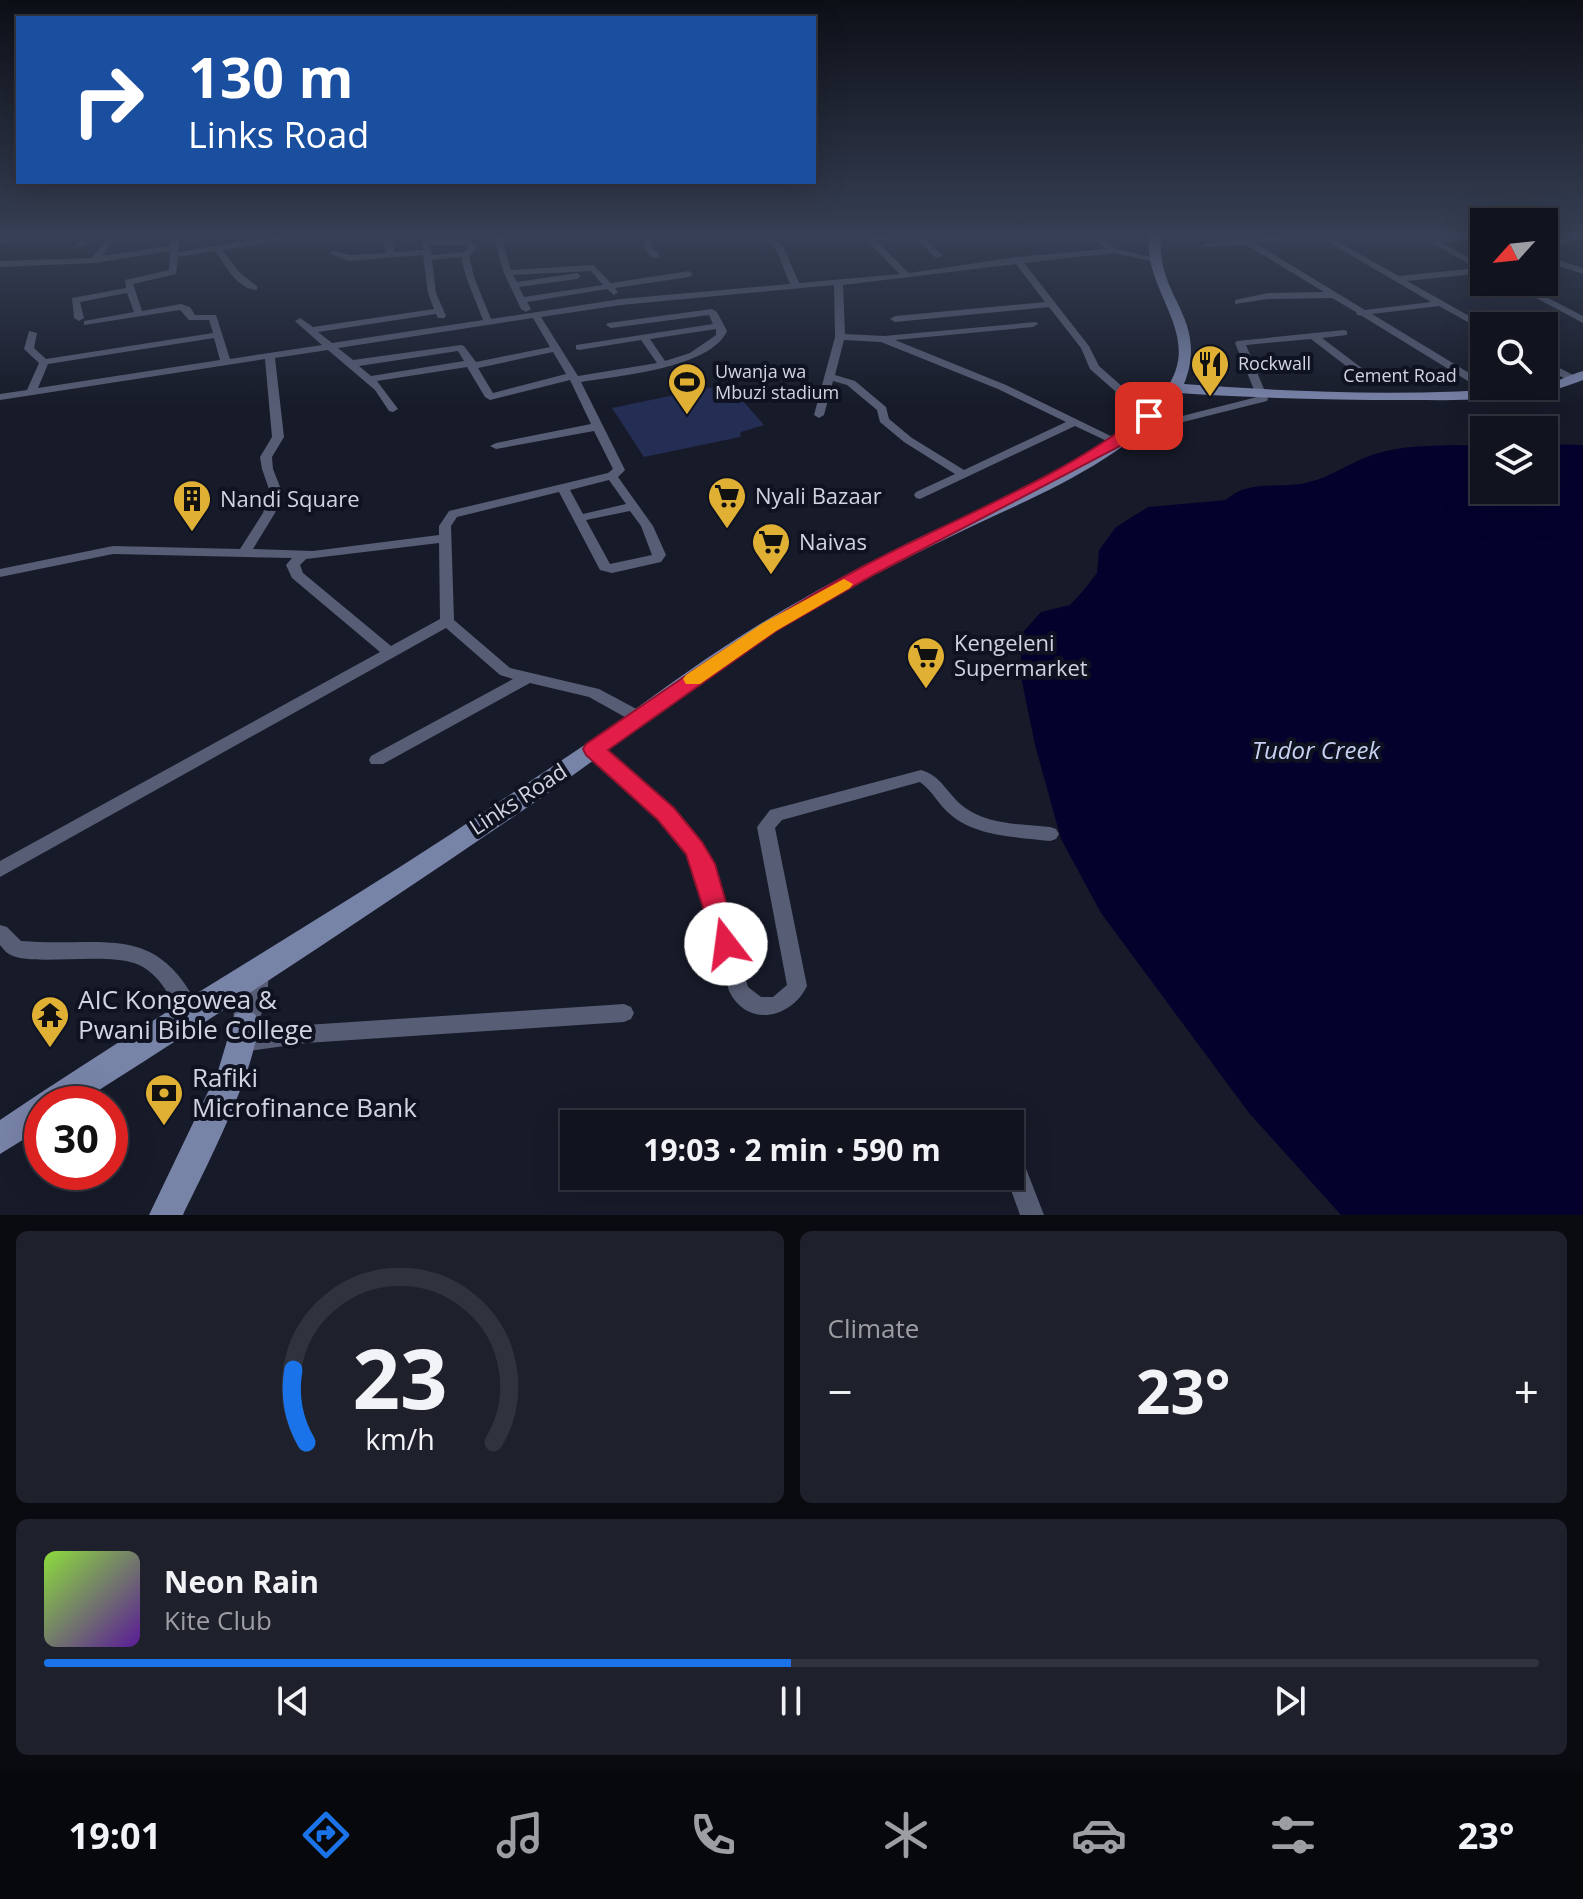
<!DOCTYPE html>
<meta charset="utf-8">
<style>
:root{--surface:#11141f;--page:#1e212c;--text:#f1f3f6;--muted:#9c9ea4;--line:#30333d;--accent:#1a73e8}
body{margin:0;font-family:"Open Sans",sans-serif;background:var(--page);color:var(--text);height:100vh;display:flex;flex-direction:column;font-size:30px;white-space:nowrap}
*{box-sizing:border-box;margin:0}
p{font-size:26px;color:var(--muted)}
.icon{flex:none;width:44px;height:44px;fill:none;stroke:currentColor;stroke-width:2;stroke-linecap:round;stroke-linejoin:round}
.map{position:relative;height:1215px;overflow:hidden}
.panel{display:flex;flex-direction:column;gap:16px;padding:16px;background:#090b11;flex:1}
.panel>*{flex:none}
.banner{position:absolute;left:16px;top:16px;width:800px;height:168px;border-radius:0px;box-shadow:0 8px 32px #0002,0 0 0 2px var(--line);background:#1a4fa0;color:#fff;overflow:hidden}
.needle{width:52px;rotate:243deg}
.fabs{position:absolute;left:1470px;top:208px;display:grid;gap:16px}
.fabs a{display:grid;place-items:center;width:88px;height:88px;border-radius:0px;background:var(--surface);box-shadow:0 8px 32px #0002,0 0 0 2px var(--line);font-size:40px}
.speed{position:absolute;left:24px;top:1086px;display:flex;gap:16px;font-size:40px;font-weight:700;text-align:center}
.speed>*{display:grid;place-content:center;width:104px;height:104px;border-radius:50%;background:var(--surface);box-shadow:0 8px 32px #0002,0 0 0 2px var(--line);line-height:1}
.speed .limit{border:12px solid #d22;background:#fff;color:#111}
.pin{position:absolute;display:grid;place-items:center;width:68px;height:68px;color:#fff;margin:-34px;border-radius:16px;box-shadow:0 4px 12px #0006}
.me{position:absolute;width:88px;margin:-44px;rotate:345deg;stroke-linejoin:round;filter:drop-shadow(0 0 6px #0008)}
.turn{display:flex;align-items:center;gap:28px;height:168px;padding:0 40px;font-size:36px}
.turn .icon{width:104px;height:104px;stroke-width:2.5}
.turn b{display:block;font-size:56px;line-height:68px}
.big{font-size:60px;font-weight:700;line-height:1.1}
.panel .tile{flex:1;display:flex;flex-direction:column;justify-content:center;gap:12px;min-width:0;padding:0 28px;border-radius:12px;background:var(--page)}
.panel .dial{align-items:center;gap:0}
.dial svg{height:208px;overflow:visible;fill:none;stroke:var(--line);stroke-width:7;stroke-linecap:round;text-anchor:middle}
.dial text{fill:var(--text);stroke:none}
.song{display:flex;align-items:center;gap:24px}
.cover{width:96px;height:96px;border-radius:12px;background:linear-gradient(135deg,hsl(90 70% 55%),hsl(270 70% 35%))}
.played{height:8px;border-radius:4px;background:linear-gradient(90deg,var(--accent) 50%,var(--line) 50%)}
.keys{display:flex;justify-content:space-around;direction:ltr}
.heat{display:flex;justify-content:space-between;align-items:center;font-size:44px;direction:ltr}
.panel .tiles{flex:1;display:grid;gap:16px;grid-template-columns:1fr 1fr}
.tile:last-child{grid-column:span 2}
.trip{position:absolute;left:560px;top:1110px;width:464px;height:80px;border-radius:0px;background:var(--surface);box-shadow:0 8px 32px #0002,0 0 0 2px var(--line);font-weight:700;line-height:80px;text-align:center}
.tab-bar{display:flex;height:128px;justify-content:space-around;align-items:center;background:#07080c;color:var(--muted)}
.tab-bar .icon{width:56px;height:56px}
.tab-bar .active{color:var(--accent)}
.tab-bar b{font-size:36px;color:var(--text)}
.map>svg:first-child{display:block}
.green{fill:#242d54}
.water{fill:#04022d}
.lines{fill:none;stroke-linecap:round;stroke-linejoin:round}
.minor{fill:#575d74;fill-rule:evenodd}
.tertiary{fill:#575d74;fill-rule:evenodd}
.secondary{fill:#7883a8;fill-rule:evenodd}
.route{fill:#e11d48;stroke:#92132f;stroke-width:2}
.slow{fill:#f59e0b}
.labels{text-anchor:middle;stroke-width:8;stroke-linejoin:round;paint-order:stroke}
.far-poi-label{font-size:18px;fill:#d1d4de;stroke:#0f1220;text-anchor:start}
.far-street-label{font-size:18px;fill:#d1d4de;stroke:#0f1220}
.poi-label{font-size:22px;fill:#d1d4de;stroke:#0f1220;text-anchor:start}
.street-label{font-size:22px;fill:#d1d4de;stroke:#0f1220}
.water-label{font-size:24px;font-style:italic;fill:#c7d1f1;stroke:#0f1220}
.near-poi-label{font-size:26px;fill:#d1d4de;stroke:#0f1220;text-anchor:start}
</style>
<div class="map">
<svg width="1583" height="1215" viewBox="0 0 1583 1215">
<rect width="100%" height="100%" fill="#171b29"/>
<path class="green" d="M728 384 764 425 741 432 740 437 644 457 612 408Z"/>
<path class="water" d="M1544 444 1583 445V1215H1341L1249 1113 1101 913 1061 839 1035 745 1020 672 1023 632 1041 612 1070 605 1082 592 1097 573 1099 550 1116 527 1148 507 1226 500C1249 478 1281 490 1309 482 1331 477 1351 462 1372 455 1406 443 1449 446 1484 445V490H1544Z"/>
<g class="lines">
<path class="minor" d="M19 236H33L0 244V240Z
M84 236H92L83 247H77L76 245Z
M108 236 115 237 102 256 170 246 171 236H179L178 252 279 236H297L293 238 222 250 241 274 257 286V290C238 290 225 265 215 251L178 257 176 274 133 284 142 311 181 304 190 307 195 315H216L230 359 322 345 297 323 295 321 300 318 313 327 434 309 428 293 423 255 348 261 329 253 333 250 349 255 386 253 383 236H391L394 252 423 250 421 236H429L430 240H462L458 236H466L477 248 469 256 474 277 491 319 621 299 790 284 776 249 763 236H771L784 248 799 283 900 274 862 236H922L943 256 936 258 915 238 876 241 909 273 1017 257 1106 249 1091 236H1100L1116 249 1155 258 1151 261 1113 253 1024 263 1089 346 1099 366 1124 388 1125 403 1151 420 1145 423 1141 422 1116 406 1115 391 1090 369 1081 348 1049 307 895 322 890 319 895 316 1045 302 1016 264 843 285 845 334 884 336 1036 322 1038 324 1033 327 895 340 1006 385 1123 442 1117 445 1113 444 1075 426 920 499 916 498 914 495 916 492 955 474 904 442 880 422 877 410 847 385 833 381 824 415 819 418 814 415 835 337 834 285 621 305 541 317 578 376 657 363 641 340 579 350 576 349V345L713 324 709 315 611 328 606 325 608 323 712 309 717 312 727 331C711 368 617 376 581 382L625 470 618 477 653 526 666 555 661 562 612 573 600 570 559 492 457 517 451 526 454 620 510 668 599 689 644 713 646 717 644 721H632L589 697 530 683 383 764H371L369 760 371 756 513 679 500 675 446 628 0 877V861L380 652 292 578 286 565 292 558 113 554 0 577V569L113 546 240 549 263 513 270 492 262 469 260 457 272 437 265 359 0 400V394L27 390 39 363 24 349 29 331 37 333 34 348 46 359 213 333 209 320H189L180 310 84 325V321L134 312 127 293 80 302 84 318 79 321 74 318 72 298 126 288 125 280 169 270 170 251 95 263 0 267V261L92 258ZM430 245H466L468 248 464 252 432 255ZM461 257 466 277 483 320 332 343 318 332 436 314 438 318H444L446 316 436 293 432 260ZM533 318 550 347 476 362 464 346 461 345 353 360 338 348ZM716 329V335L690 353 665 361 650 339ZM214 338 220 360 38 388 48 364ZM844 340 881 342 998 389 1066 422 964 470 912 438 889 419 886 407 855 381 835 375ZM328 350 375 390 389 411 393 412 398 409 377 381 467 367 485 397 490 400 570 380 591 424 496 443 490 446 496 449 594 431 613 469 608 473 449 511 439 526V535L313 551 253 549 275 513 282 492 273 469 272 457 284 437 275 358ZM458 351 464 361 371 376 359 366ZM553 352 566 374 493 393 478 368ZM609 480 626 504 583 514 570 490ZM630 511 641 526 652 555 610 564 586 520ZM439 543 440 619 391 646 303 573 300 565 306 559Z
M493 236H501L502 238 554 236 550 238 503 243 511 270 593 265 611 283 689 271 693 274 689 277 615 288 618 292 614 295 607 289 527 302 531 309 526 312 521 309 504 273ZM591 271 603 285 524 297 519 287 577 279 581 276 577 273 517 282 513 275Z
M642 236H650L653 249 659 254V258H653L645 250Z
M1276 236H1301L1297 238 1255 243 1365 310 1431 302 1318 236H1327L1399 276 1476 268 1420 236H1429L1435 238 1481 236 1477 238 1442 243 1484 266V273L1407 281 1487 326H1484V331L1439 306 1372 314 1484 382V386H1491L1502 393V397H1494L1362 316 1357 315 1356 312 1332 298 1268 299 1235 304V300L1268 293 1324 292 1245 244 1207 247 1203 245 1207 243Z
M1572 236H1583V238L1544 249V244Z
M1544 255 1583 268V274L1544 261Z
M1506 282H1517L1583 316V323Z
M1344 330 1347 331V335L1322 338 1375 378V382H1367L1311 339 1246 345 1268 399 1267 401 1131 435 1125 432 1127 430 1257 397 1235 343 1237 341Z
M1544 360 1577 377 1578 379 1573 382 1569 381 1544 367Z
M594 743 600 745 674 812 709 859 748 987 761 997H773L787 985 757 827 770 810 921 770C942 776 947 794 964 807 988 825 1022 824 1050 827L1056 829 1059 834 1056 839 1050 841C1018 837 977 837 951 815 939 806 933 791 920 782L782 820 775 828 807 986C791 1019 747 1028 729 991L694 865C667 820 627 787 588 753L586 749 588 745Z
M0 925 7 927 21 941C108 948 158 919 203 1016L200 1022 193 1025C174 1018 169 975 134 963 103 952 28 967 9 954 5 952 3 948 0 945Z
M624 1004 631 1007 634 1013 631 1019 624 1022 306 1043 242 1052 235 1050 232 1043 235 1036 242 1034 306 1025Z
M1010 1145 1018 1148 1044 1215H1020L1006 1176H1010Z"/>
<path class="tertiary" d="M257 965 266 968C273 984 262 1016 254 1031L245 1035 236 1031C228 1016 240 984 248 968Z"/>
<path class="secondary" d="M1149 236H1161C1155 297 1210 318 1184 384 1302 393 1422 397 1539 386 1551 385 1568 375 1583 371V380C1527 403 1466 400 1406 400 1330 400 1255 398 1178 393 1125 463 1034 496 958 533 896 563 835 594 778 630 694 683 616 746 535 802 384 905 232 1006 77 1104H42V1128L0 1154V1120C146 1021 302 931 451 834 504 798 559 763 612 726 662 690 712 653 765 621 811 593 860 567 908 543 980 507 1130 454 1170 383 1200 331 1143 290 1149 236Z
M245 1010 255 1014C270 1046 200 1179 183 1215H149L218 1071 235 1014Z"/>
</g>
<linearGradient id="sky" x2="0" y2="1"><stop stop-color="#0d0f17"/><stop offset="0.58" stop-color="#363f54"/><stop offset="1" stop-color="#363f54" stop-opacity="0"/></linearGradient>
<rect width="1583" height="406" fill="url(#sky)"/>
<path class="route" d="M1144 413 1157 416 1122 445 875 574 776 631 608 750 674 808 702 842 715 864 738 944 735 951 726 954 717 951 686 854 658 820 586 755 583 749 586 744C677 682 765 619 862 567 956 517 1061 479 1144 413Z"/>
<path class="slow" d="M844 579 853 584 850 588 776 631 700 684H686L683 679 686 675 763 623Z"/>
<defs>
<g id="restaurant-pin" transform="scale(2)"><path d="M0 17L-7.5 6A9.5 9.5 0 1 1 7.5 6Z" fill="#e0b034" stroke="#0f1220"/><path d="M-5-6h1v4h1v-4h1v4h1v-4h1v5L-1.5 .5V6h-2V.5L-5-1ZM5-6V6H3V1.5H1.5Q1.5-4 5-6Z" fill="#111"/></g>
<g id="stadium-pin" transform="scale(2)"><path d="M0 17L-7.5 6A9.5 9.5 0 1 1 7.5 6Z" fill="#e0b034" stroke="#0f1220"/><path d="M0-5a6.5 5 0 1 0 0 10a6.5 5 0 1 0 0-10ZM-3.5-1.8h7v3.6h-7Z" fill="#111"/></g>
<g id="supermarket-pin" transform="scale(2)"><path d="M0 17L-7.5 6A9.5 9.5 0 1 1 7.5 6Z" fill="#e0b034" stroke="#0f1220"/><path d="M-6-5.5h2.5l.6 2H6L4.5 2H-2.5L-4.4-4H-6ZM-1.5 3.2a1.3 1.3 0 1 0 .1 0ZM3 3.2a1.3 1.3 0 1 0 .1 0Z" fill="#111"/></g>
<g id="building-pin" transform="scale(2)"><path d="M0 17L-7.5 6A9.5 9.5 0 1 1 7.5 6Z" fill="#e0b034" stroke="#0f1220"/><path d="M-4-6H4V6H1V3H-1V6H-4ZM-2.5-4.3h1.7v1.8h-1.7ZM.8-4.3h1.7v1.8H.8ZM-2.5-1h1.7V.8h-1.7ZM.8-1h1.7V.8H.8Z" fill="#111"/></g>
<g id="temple-pin" transform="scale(2)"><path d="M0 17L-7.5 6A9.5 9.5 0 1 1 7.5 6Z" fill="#e0b034" stroke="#0f1220"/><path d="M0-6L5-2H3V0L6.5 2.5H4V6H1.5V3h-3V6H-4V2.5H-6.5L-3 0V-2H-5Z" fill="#111"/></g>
<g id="bank-pin" transform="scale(2)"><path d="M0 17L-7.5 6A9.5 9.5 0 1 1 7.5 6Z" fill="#e0b034" stroke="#0f1220"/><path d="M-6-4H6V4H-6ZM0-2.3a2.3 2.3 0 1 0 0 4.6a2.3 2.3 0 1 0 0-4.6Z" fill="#111"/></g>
</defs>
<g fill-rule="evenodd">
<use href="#restaurant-pin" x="1210" y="364"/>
<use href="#stadium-pin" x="687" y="382"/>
<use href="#supermarket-pin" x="727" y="496"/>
<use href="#building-pin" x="192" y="499"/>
<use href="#supermarket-pin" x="771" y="542"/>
<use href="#supermarket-pin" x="926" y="656"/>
<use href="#temple-pin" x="50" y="1015"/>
<use href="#bank-pin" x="164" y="1093"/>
</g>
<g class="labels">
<g class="far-poi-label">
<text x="1238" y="370">Rockwall</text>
<text x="715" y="378">Uwanja wa<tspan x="715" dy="21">Mbuzi stadium</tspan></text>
</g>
<g class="far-street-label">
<text x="1400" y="382">Cement Road</text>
</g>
<g class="poi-label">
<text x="755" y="504">Nyali Bazaar</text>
<text x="220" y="507">Nandi Square</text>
<text x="799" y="550">Naivas</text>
<text x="954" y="651">Kengeleni<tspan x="954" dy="25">Supermarket</tspan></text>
</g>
<g class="street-label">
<text transform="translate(518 799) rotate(-33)" y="8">Links Road</text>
</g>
<g class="water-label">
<text x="1316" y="759">Tudor Creek</text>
</g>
<g class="near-poi-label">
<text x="78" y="1009">AIC Kongowea &amp;<tspan x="78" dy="30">Pwani Bible College</tspan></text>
<text x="192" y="1087">Rafiki<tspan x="192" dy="30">Microfinance Bank</tspan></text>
</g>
</g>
</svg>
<div class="fabs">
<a><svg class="needle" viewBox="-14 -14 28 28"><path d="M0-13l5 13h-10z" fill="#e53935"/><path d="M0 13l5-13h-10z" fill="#9c9ea4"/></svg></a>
<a><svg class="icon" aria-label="search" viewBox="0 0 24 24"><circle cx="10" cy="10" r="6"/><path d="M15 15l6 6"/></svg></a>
<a><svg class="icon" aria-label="layers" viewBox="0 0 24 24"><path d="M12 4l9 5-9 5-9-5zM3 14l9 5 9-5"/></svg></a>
</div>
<div class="speed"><div class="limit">30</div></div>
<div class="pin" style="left:1149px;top:416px;background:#d93025"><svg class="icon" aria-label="arrive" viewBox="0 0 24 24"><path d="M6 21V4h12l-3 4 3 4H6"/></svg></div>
<svg class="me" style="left:726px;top:944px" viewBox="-20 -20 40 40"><circle r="19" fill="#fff"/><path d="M0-13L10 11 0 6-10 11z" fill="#e11d48"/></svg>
<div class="trip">19:03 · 2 min · 590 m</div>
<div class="banner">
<div class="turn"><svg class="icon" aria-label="right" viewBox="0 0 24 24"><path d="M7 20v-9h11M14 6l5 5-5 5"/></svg><div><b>130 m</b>Links Road</div></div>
</div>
</div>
<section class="panel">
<div class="tiles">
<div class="tile dial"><svg viewBox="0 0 100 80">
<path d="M14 69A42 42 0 1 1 86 69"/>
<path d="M14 69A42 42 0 0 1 9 41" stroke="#1a73e8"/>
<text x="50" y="56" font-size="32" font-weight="700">23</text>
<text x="50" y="72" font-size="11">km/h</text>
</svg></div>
<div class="tile"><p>Climate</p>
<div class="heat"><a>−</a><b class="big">23°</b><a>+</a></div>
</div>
<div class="tile">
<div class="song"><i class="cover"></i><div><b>Neon Rain</b><p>Kite Club</p></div></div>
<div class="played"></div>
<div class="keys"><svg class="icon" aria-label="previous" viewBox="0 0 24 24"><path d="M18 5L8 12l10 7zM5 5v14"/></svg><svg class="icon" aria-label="pause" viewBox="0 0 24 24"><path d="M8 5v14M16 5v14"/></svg><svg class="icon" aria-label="next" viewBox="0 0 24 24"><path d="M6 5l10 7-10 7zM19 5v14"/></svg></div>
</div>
</div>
</section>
<nav class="tab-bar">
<b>19:01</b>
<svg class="icon active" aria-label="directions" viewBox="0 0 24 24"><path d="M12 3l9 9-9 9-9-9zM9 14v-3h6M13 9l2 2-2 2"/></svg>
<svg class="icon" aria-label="music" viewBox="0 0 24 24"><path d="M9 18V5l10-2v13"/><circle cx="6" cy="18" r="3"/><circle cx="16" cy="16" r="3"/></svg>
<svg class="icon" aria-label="phone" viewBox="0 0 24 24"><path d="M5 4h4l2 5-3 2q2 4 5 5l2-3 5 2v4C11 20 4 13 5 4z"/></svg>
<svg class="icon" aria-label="climate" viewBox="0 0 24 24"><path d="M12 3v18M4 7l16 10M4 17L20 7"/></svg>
<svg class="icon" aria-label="car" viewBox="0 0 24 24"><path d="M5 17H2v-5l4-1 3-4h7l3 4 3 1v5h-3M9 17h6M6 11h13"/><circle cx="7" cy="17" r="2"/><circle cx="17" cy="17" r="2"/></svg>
<svg class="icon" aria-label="filters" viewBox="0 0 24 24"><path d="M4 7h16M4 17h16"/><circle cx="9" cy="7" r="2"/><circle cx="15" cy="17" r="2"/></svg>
<b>23°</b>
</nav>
